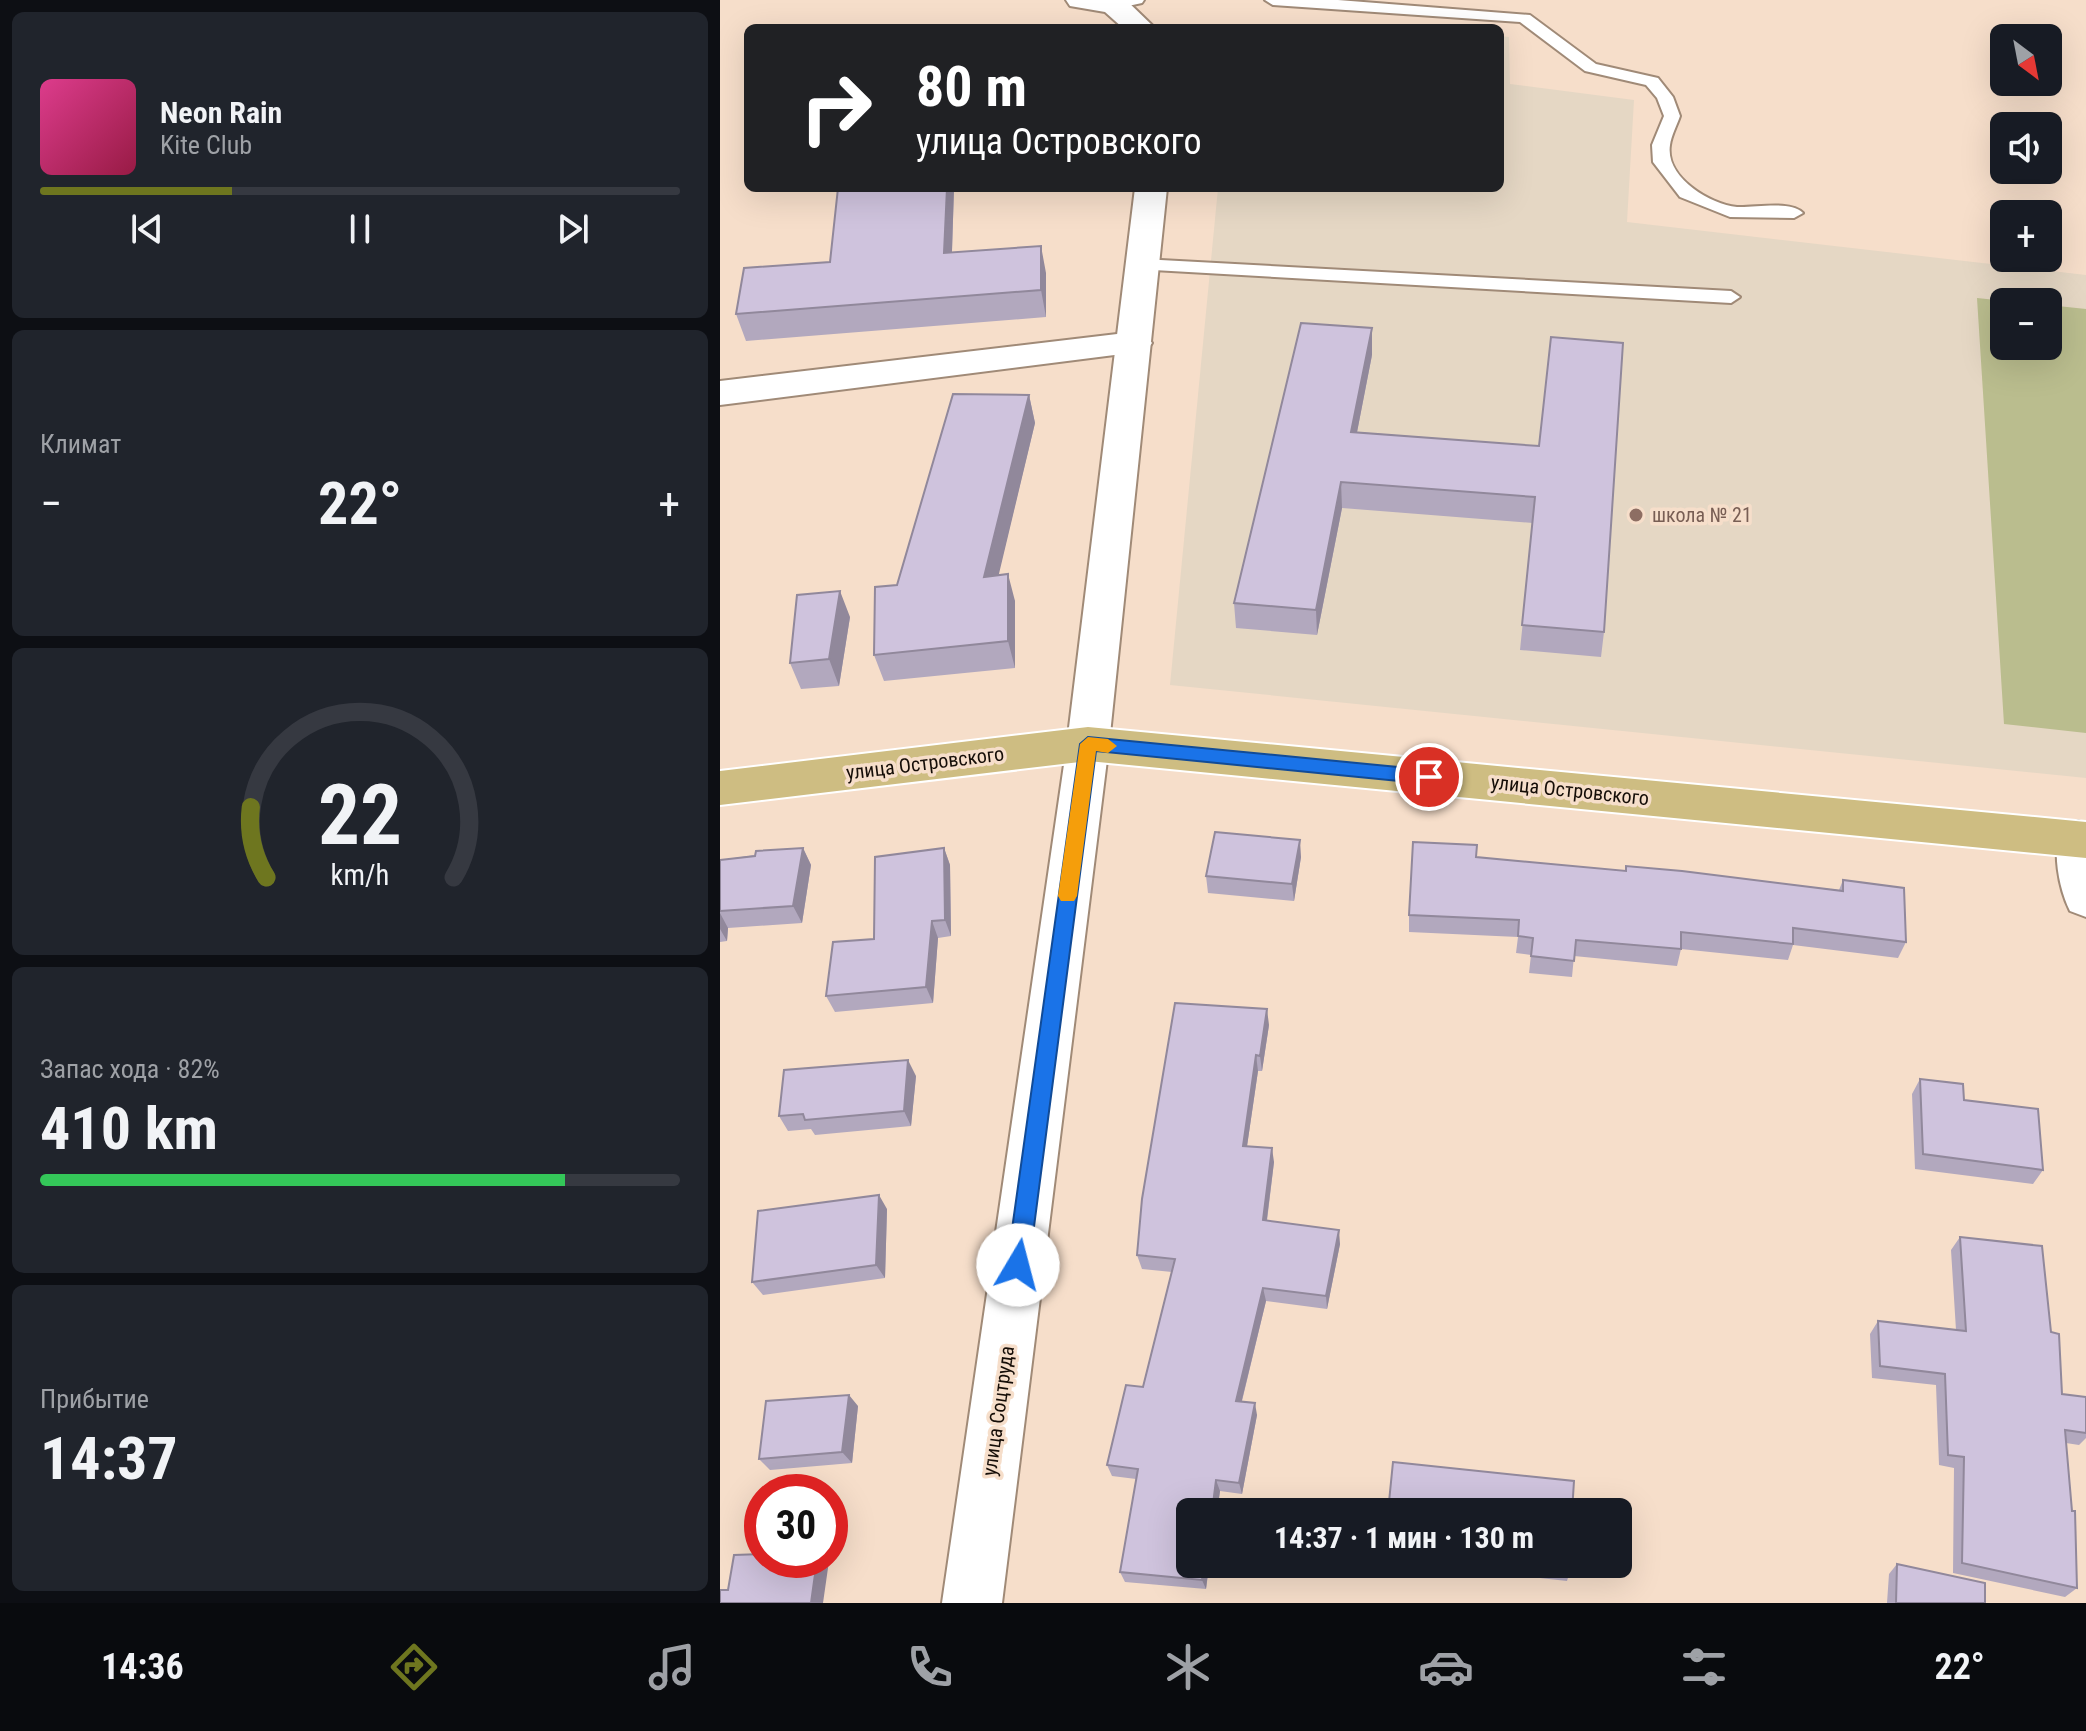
<!DOCTYPE html>
<html lang="ru">
<meta charset="utf-8">
<style>
:root{--surface:#171b24;--page:#20242c;--text:#f1f3f6;--muted:#9ea1a6;--line:#363941;--accent:#6e761f}
body{margin:0;font-family:"Roboto Condensed",sans-serif;background:var(--page);color:var(--text);height:100vh;display:flex;flex-direction:column;font-size:30px;white-space:nowrap}
*{box-sizing:border-box;margin:0}
p{font-size:26px;color:var(--muted)}
.icon{flex:none;width:44px;height:44px;fill:none;stroke:currentColor;stroke-width:2;stroke-linecap:round;stroke-linejoin:round}
.map{position:relative;flex:1;overflow:hidden}
.details{display:flex;flex-direction:column;gap:12px;padding:12px;background:#0d0f14;width:720px}
.details>*{flex:none}
.top-card{position:absolute;left:24px;top:24px;width:760px;height:168px;border-radius:12px;box-shadow:0 8px 32px #0002;background:#202124;color:#fff;overflow:hidden}
.needle{width:52px;rotate:148deg}
.tools{position:absolute;left:1270px;top:24px;display:grid;gap:16px}
.tools a{display:grid;place-items:center;width:72px;height:72px;border-radius:12px;background:var(--surface);box-shadow:0 8px 32px #0002;font-size:40px}
.speed{position:absolute;left:24px;top:1474px;display:flex;gap:16px;font-size:40px;font-weight:700;text-align:center}
.speed>*{display:grid;place-content:center;width:104px;height:104px;border-radius:50%;background:var(--surface);box-shadow:0 8px 32px #0002;line-height:1}
.speed .limit{border:12px solid #d22;background:#fff;color:#111}
.pin{position:absolute;display:grid;place-items:center;width:68px;height:68px;color:#fff;margin:-34px;border:4px solid #fff;border-radius:50%;box-shadow:0 2px 8px #0007}
.me{position:absolute;width:88px;margin:-44px;rotate:8deg;stroke-linejoin:round;filter:drop-shadow(0 0 6px #0008)}
.turn{display:flex;align-items:center;gap:28px;height:168px;padding:0 40px;font-size:36px}
.turn .icon{width:104px;height:104px;stroke-width:2.5}
.turn b{display:block;font-size:56px;line-height:68px}
.big{font-size:60px;font-weight:700;line-height:1.1}
.details .card{flex:1;display:flex;flex-direction:column;justify-content:center;gap:12px;min-width:0;padding:0 28px;border-radius:12px;background:var(--page)}
.details .dial{align-items:center;gap:0}
.dial svg{height:208px;overflow:visible;fill:none;stroke:var(--line);stroke-width:7;stroke-linecap:round;text-anchor:middle}
.dial text{fill:var(--text);stroke:none}
.song{display:flex;align-items:center;gap:24px}
.cover{width:96px;height:96px;border-radius:12px;background:linear-gradient(135deg,hsl(330 70% 55%),hsl(340 70% 35%))}
.played{height:8px;border-radius:4px;background:linear-gradient(90deg,var(--accent) 30%,var(--line) 30%)}
.keys{display:flex;justify-content:space-around;direction:ltr}
.heat{display:flex;justify-content:space-between;align-items:center;font-size:44px;direction:ltr}
.charge{height:12px;border-radius:6px;background:linear-gradient(90deg,#34c759 82%,var(--line) 0)}
.trip{position:absolute;left:456px;top:1498px;width:456px;height:80px;border-radius:12px;background:var(--surface);box-shadow:0 8px 32px #0002;font-weight:700;line-height:80px;text-align:center}
.tab-bar{display:flex;height:128px;justify-content:space-around;align-items:center;background:#090b0e;color:var(--muted)}
.tab-bar .icon{width:56px;height:56px}
.tab-bar .current{color:var(--accent)}
.tab-bar b{font-size:36px;color:var(--text)}
main{display:flex;flex:1;min-height:0}
.map>svg:first-child{display:block}
.education{fill:#e5d7c4;fill-rule:evenodd}
.green{fill:#babd8e}
.lines{fill:none;stroke-linecap:round;stroke-linejoin:round}
.lane-casing{stroke:#a08a77;stroke-width:4}
.street-casing{stroke:#a08a77;stroke-width:4}
.secondary-casing{stroke:#a08a77;stroke-width:4}
.primary-casing{stroke:#fff;stroke-width:4}
.lane{fill:#fff;fill-rule:evenodd}
.street{fill:#fff;fill-rule:evenodd}
.secondary{fill:#fff;fill-rule:evenodd}
.primary{fill:#cebd82;fill-rule:evenodd}
.wall{fill:#b2a8be}
.shaded-wall{fill:#91889b}
.building{fill:#cfc3dd;stroke:#91889b;stroke-width:2}
.route{fill:#1a73e8;stroke:#114b97;stroke-width:2}
.slow{fill:#f59e0b}
.education-dot{fill:#8d6e63;stroke:#f6deca;stroke-width:3}
.labels{text-anchor:middle;stroke-width:7;stroke-linejoin:round;paint-order:stroke}
.education-label{font-size:20px;fill:#785e54;stroke:#f6deca;text-anchor:start}
.street-label{font-size:20px;fill:#150d07;stroke:#f6deca}
</style>
<main>
<section class="details">
<div class="card">
<div class="song"><i class="cover"></i><div><b>Neon Rain</b><p>Kite Club</p></div></div>
<div class="played"></div>
<div class="keys"><svg class="icon" aria-label="previous" viewBox="0 0 24 24"><path d="M18 5L8 12l10 7zM5 5v14"/></svg><svg class="icon" aria-label="pause" viewBox="0 0 24 24"><path d="M8 5v14M16 5v14"/></svg><svg class="icon" aria-label="next" viewBox="0 0 24 24"><path d="M6 5l10 7-10 7zM19 5v14"/></svg></div>
</div>
<div class="card"><p>Климат</p>
<div class="heat"><a>−</a><b class="big">22°</b><a>+</a></div>
</div>
<div class="card dial"><svg viewBox="0 0 100 80">
<path d="M14 69A42 42 0 1 1 86 69"/>
<path d="M14 69A42 42 0 0 1 8 42" stroke="#6e761f"/>
<text x="50" y="56" font-size="32" font-weight="700">22</text>
<text x="50" y="72" font-size="11">km/h</text>
</svg></div>
<div class="card"><p>Запас хода · 82%</p><b class="big">410 km</b><div class="charge"></div></div>
<div class="card"><p>Прибытие</p><b class="big">14:37</b></div>
</section>
<div class="map">
<svg width="1366" height="1603" viewBox="0 0 1366 1603">
<rect width="100%" height="100%" fill="#f6deca"/>
<path class="education" d="M780 36 789 37 790 84 914 100 907 222 1366 275V778L450 685 498 188H780ZM1284 302H1328V346H1284Z"/>
<path class="green" d="M1257 298 1295 302H1284V346H1328V305L1366 309V733L1284 724Z"/>
<g class="lines">
<g class="lane-casing">
<path id="lane" d="M424 0 422 3 394 9 386 4 391 0Z
M545 0H618L810 15 876 64 938 78 953 97 960 116C957 125 951 136 950 145 945 177 989 204 1017 207 1035 208 1070 200 1083 213L1074 218 1010 217 960 197 933 162 932 145 944 116 937 98 926 85 865 71 800 22 553 5Z
M422 259 1011 291 1020 297 1011 303 416 269 413 265 416 261Z"/>
</g>
<g class="street-casing">
<path id="street" d="M414 332 426 335 432 343 426 351 0 405V381Z
M368 727 383 732 389 744 282 1603H222L347 744 353 732Z
M1358 821 1366 824V917L1350 911C1339 889 1331 849 1342 826Z"/>
</g>
<g class="secondary-casing">
<path id="secondary" d="M346 0H406L435 28H403L385 12 350 6Z
M415 188H447L389 744 383 756 368 761 353 756 347 744Z"/>
</g>
<g class="primary-casing">
<path id="primary" d="M368 727 1366 822V858L368 761 0 805V771Z"/>
</g>
<use href="#lane" class="lane"/>
<use href="#street" class="street"/>
<use href="#secondary" class="secondary"/>
<use href="#primary" class="primary"/>
</g>
<path class="wall" d="M234 188 232 252 326 273V317L26 341 16 314 110 262Z
M652 355 637 432 819 446 884 632 881 657 800 650 813 523 622 508 597 635 516 628 514 603Z
M309 395 315 423 278 575 295 601V668L164 681 154 655 177 585Z
M130 617 119 686 81 689 70 663Z
M83 848 91 865 82 923 8 928 7 941 0 942V860Z
M224 848 230 865 231 936 218 938 213 1003 115 1012 106 996 154 939Z
M581 857 574 901 488 893 486 876Z
M756 857 905 871 906 866 1119 890 1123 880 1186 942 1178 958 1073 945 1068 960 961 949 957 966 854 956 852 977 809 973 811 955 796 953 798 937 689 932V915Z
M549 1025 542 1071H538L527 1146 554 1162 547 1221 620 1244 607 1309 546 1301 522 1401 537 1415 522 1494 500 1491 486 1589 405 1582 400 1572 416 1479 392 1476 387 1465 423 1387 452 1272 422 1269 417 1255Z
M196 1076 191 1126 95 1135 91 1129 68 1131 59 1116Z
M1200 1079 1244 1100 1323 1170 1313 1184 1195 1169 1192 1094Z
M167 1209 165 1278 43 1295 32 1282Z
M1240 1237 1331 1332 1342 1394 1366 1397V1438L1359 1445 1346 1443 1357 1588 1345 1597 1233 1573 1234 1468 1219 1465 1216 1385 1152 1378 1150 1334 1158 1321 1236 1330 1231 1250Z
M138 1406 132 1463 50 1470 39 1459Z
M697 1564H850V1571L847 1581Z
M1177 1564 1265 1603H1167L1169 1574Z"/>
<path class="shaded-wall" d="M227 188H234L231 281 224 253Z
M321 246 326 273V317L321 290Z
M652 328V355L632 458 631 432Z
M309 395 315 423 272 603 264 577Z
M621 482 622 508 597 635 596 610Z
M288 574 295 601V668L288 641Z
M120 591 130 617 119 686 109 659Z
M580 840 581 857 574 901 572 884Z
M83 848 91 865 82 923 73 906Z
M224 848 230 865 231 936 225 920Z
M0 913 8 928 7 941 0 929Z
M212 921 218 938 213 1003 206 987Z
M547 1009 549 1025 542 1071 540 1056Z
M536 1055 538 1071 525 1160 523 1146Z
M188 1060 196 1076 191 1126 184 1111Z
M552 1148 554 1162 545 1234 543 1220Z
M159 1195 167 1209 165 1278 156 1265Z
M619 1230 620 1244 607 1309 606 1296Z
M543 1288 546 1301 519 1412 516 1401Z
M129 1395 138 1406 132 1463 122 1452Z
M535 1403 537 1415 522 1494 519 1483Z
M496 1480 500 1491 497 1512H492Z
M97 1560 109 1561 103 1603H91Z
M484 1564H489L486 1589 482 1580Z"/>
<path class="building" d="M118 188H227L224 253 321 246V290L16 314 24 268 110 262Z
M581 323 652 328 631 432 819 446 831 337 903 343 884 632 802 625 815 497 621 482 596 610 514 603Z
M233 394 309 395 264 577 288 574V641L154 655 155 587 177 585Z
M120 591 109 659 70 663 77 595Z
M495 832 580 840 572 884 486 876Z
M693 842 757 845 756 857 906 871V866L962 871 1123 891V880L1184 888 1186 942 1073 928V944L961 932V949L856 940 854 961 811 956 813 938 798 936 799 920 689 915Z
M83 848 73 906 0 911V860L35 856 36 851Z
M224 848 225 920 212 921 206 987 106 996 113 942 154 939 155 857Z
M455 1003 547 1009 540 1056 536 1055 523 1146 552 1148 543 1220 619 1230 606 1296 543 1288 516 1401 535 1403 519 1483 496 1480 492 1512H470V1564H484L482 1580 400 1572 418 1469 387 1465 406 1385 423 1387 455 1259 417 1255 422 1199Z
M188 1060 184 1111 85 1120 83 1114 59 1116 64 1070Z
M1200 1079 1243 1084 1244 1100 1318 1109 1323 1170 1203 1154Z
M159 1195 156 1265 32 1282 38 1211Z
M1240 1237 1322 1246 1331 1332 1339 1334 1342 1394 1366 1397V1433L1345 1430 1352 1511H1355L1357 1588 1242 1563 1244 1457 1228 1455 1225 1374 1160 1366 1158 1321 1246 1331Z
M129 1395 122 1452 39 1459 46 1401Z
M673 1462 854 1481 852 1512H668Z
M42 1554V1560H97L91 1603H0V1590H8L14 1555Z
M783 1564H850V1571Z
M1177 1564 1265 1583V1603H1176Z"/>
<path class="route" d="M368 737 709 770 718 777 709 784 376 751 309 1265 306 1273 298 1276 290 1273 287 1265 360 744Z"/>
<path class="slow" d="M368 737 388 739 397 746 388 753 376 751 357 896 354 901H341L338 896 360 744Z"/>
<circle class="education-dot" cx="916" cy="515" r="8"/>
<g class="labels">
<g class="education-label">
<text x="932" y="522">школа № 21</text>
</g>
<g class="street-label">
<text transform="translate(205 763) rotate(-7)" y="7">улица Островского</text>
<text transform="translate(850 790) rotate(6)" y="7">улица Островского</text>
<text transform="translate(278 1411) rotate(-82)" y="7">улица Соцтруда</text>
</g>
</g>
</svg>
<div class="tools">
<a><svg class="needle" viewBox="-14 -14 28 28"><path d="M0-13l5 13h-10z" fill="#e53935"/><path d="M0 13l5-13h-10z" fill="#9ea1a6"/></svg></a>
<a><svg class="icon" aria-label="sound" viewBox="0 0 24 24"><path d="M4 9h4l5-4v14l-5-4H4zM17 9q2 3 0 6"/></svg></a>
<a>+</a>
<a>−</a>
</div>
<div class="speed"><div class="limit">30</div></div>
<div class="pin" style="left:709px;top:777px;background:#d93025"><svg class="icon" aria-label="arrive" viewBox="0 0 24 24"><path d="M6 21V4h12l-3 4 3 4H6"/></svg></div>
<svg class="me" style="left:298px;top:1265px" viewBox="-20 -20 40 40"><circle r="19" fill="#fff"/><path d="M0-13L10 11 0 6-10 11z" fill="#1a73e8"/></svg>
<div class="trip">14:37 · 1 мин · 130 m</div>
<div class="top-card">
<div class="turn"><svg class="icon" aria-label="right" viewBox="0 0 24 24"><path d="M7 20v-9h11M14 6l5 5-5 5"/></svg><div><b>80 m</b>улица Островского</div></div>
</div>
</div>
</main>
<nav class="tab-bar">
<b>14:36</b>
<svg class="icon current" aria-label="directions" viewBox="0 0 24 24"><path d="M12 3l9 9-9 9-9-9zM9 14v-3h6M13 9l2 2-2 2"/></svg>
<svg class="icon" aria-label="music" viewBox="0 0 24 24"><path d="M9 18V5l10-2v13"/><circle cx="6" cy="18" r="3"/><circle cx="16" cy="16" r="3"/></svg>
<svg class="icon" aria-label="phone" viewBox="0 0 24 24"><path d="M5 4h4l2 5-3 2q2 4 5 5l2-3 5 2v4C11 20 4 13 5 4z"/></svg>
<svg class="icon" aria-label="climate" viewBox="0 0 24 24"><path d="M12 3v18M4 7l16 10M4 17L20 7"/></svg>
<svg class="icon" aria-label="car" viewBox="0 0 24 24"><path d="M5 17H2v-5l4-1 3-4h7l3 4 3 1v5h-3M9 17h6M6 11h13"/><circle cx="7" cy="17" r="2"/><circle cx="17" cy="17" r="2"/></svg>
<svg class="icon" aria-label="filters" viewBox="0 0 24 24"><path d="M4 7h16M4 17h16"/><circle cx="9" cy="7" r="2"/><circle cx="15" cy="17" r="2"/></svg>
<b>22°</b>
</nav>
